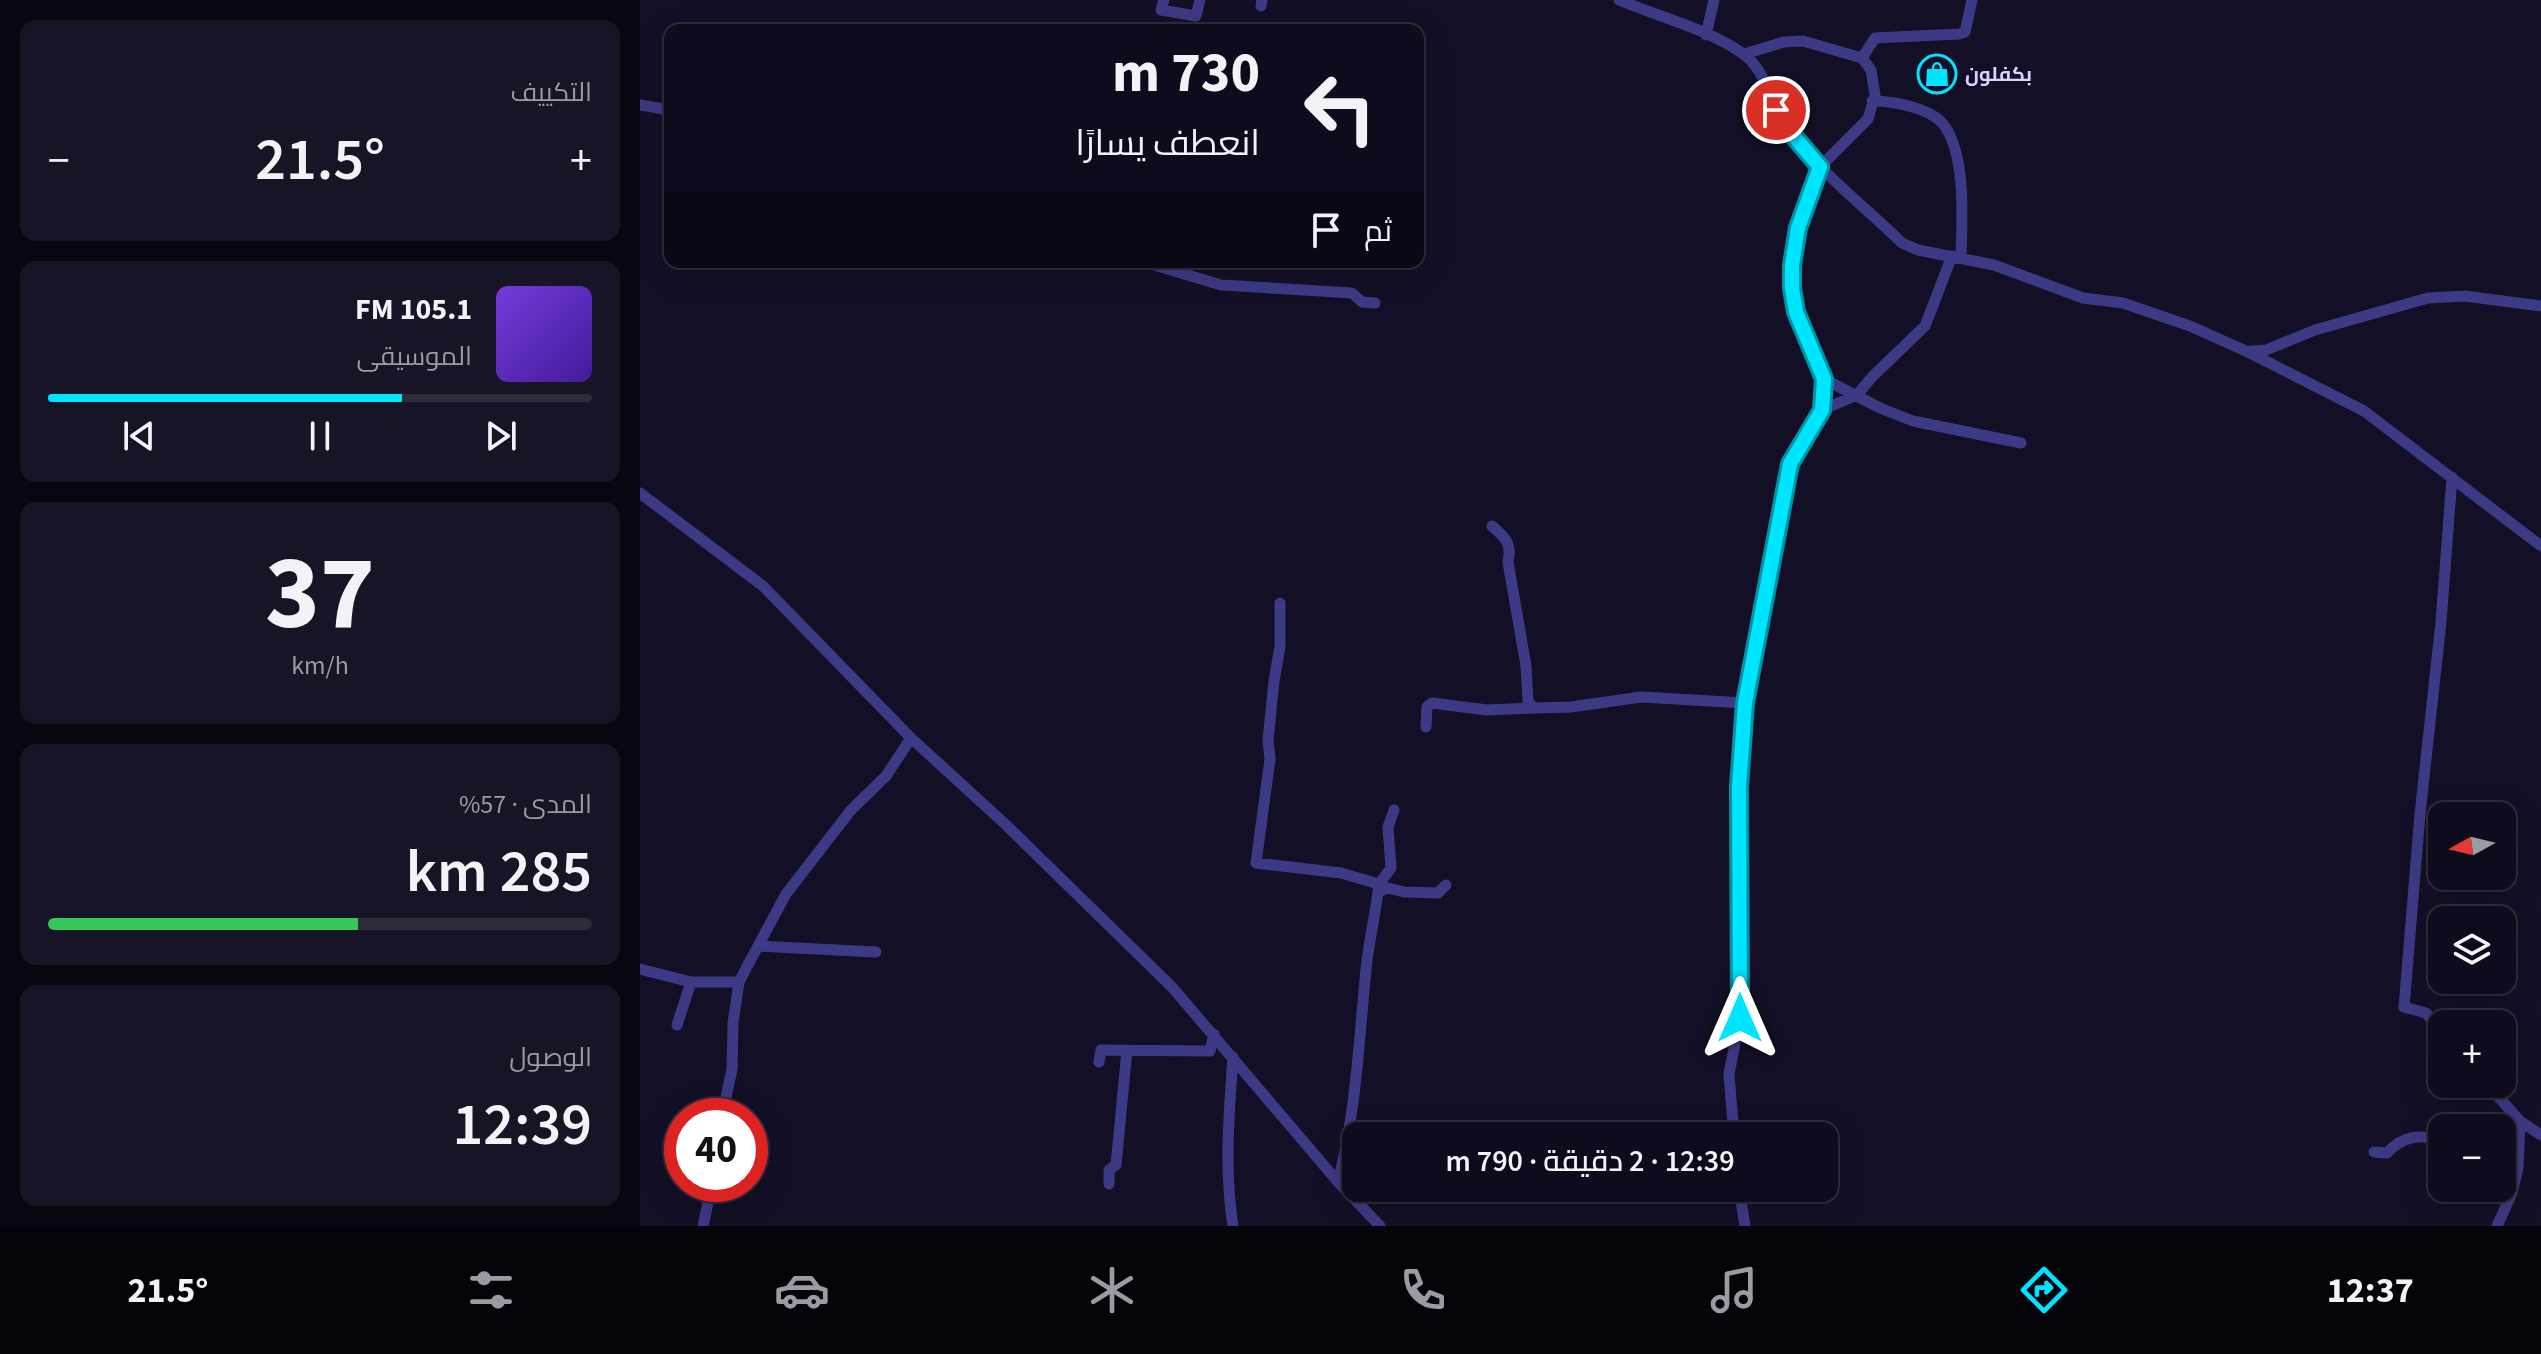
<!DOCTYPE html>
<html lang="ar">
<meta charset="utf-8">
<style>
:root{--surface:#0e0b1c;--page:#171425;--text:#f1f3f6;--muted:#9b9ba3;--line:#2e2b3b;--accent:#00e5ff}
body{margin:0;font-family:"Source Sans 3",Cairo,sans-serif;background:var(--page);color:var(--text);direction:rtl;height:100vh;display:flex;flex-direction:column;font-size:30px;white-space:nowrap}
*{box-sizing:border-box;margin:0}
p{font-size:26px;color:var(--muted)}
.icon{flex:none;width:44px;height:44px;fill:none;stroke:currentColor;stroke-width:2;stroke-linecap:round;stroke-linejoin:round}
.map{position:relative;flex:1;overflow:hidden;direction:ltr}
.side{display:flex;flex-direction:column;gap:20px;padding:20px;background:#08060f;width:640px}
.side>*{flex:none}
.top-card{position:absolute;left:24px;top:24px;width:760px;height:244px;border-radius:16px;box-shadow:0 8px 32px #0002,0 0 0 2px var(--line);direction:rtl;background:#0e0b1c;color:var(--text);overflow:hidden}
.needle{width:52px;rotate:262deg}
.buttons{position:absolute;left:1788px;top:802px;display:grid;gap:16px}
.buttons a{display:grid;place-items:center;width:88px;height:88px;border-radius:16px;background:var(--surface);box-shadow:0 8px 32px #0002,0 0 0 2px var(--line);font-size:40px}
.speed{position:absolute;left:24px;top:1098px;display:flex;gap:16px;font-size:40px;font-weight:700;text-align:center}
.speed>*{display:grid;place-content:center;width:104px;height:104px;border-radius:50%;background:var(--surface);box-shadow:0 8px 32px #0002,0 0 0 2px var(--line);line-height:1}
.speed .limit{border:12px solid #d22;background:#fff;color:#111}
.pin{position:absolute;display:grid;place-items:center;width:68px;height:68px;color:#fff;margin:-34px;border:4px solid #fff;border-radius:50%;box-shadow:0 2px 8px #0007}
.me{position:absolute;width:88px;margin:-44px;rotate:0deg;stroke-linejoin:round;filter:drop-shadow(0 0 6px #0008)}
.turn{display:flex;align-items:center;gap:28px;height:168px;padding:0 32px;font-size:36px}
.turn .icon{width:104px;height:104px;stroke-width:2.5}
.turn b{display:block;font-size:56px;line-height:68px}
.then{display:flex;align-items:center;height:76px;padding:0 32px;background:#0003;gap:16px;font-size:30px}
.big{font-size:60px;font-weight:600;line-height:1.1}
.side .card{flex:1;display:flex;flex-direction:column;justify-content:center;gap:12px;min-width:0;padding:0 28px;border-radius:16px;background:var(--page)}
.side .dial{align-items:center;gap:0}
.dial b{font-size:104px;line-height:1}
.song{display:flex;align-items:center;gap:24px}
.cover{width:96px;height:96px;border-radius:12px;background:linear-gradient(135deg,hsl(260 70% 55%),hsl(260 70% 35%))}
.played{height:8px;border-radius:4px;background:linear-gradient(90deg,var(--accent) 65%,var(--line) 65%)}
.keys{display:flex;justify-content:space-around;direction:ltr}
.heat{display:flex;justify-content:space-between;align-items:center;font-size:44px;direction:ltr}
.charge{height:12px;border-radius:6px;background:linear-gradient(90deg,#34c759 57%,var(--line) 0)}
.trip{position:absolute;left:702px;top:1122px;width:496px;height:80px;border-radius:16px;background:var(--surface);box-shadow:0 8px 32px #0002,0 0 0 2px var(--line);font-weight:600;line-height:80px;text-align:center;direction:rtl}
.tabs{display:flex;height:128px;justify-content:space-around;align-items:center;background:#06040b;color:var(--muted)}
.tabs .icon{width:56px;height:56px}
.tabs .current{color:var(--accent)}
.tabs b{font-size:36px;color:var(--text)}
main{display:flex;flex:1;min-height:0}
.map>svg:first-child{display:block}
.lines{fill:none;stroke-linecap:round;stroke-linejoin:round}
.minor{stroke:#3d3a85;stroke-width:11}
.route-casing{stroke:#0095a6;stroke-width:20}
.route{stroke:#00e5ff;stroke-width:14}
.labels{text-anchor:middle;stroke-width:8;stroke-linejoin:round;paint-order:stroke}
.poi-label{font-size:20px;font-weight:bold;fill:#d9d4ff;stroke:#130f26;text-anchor:start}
</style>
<main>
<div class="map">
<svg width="1901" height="1226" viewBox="0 0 1901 1226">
<rect width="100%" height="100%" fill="#130f26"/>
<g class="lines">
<path class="minor" d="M524 0 521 10 556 16 560 0
M979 0C1019 17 1066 28 1102 53 1128 71 1128 103 1145 126 1177 170 1223 205 1262 243L1278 250 1354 265 1443 298 1483 303 1550 326 1608 352 1724 411 1901 546
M621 6 622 0
M1066 35 1074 0
M1222 58 1235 38 1319 34 1325 32 1332 0
M1232 101C1253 101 1294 108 1306 128 1326 160 1322 220 1321 257
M0 105 30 110
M504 262 581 285 712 293 722 302 735 303
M1611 351 1626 350 1675 330 1788 298 1825 296 1901 306
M1184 379 1240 408 1273 421 1381 443
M1182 410 1217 395 1232 377 1285 326 1312 256
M0 493 123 586 271 738 364 823 532 987 698 1182 740 1226
M852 526C866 538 872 544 868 562L886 666 888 702 894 708 931 707 1001 697 1105 703
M640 603V646L634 681 628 740 630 759 616 863 701 873 739 884C736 912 729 940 726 969 719 1040 716 1113 698 1182
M786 727 787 707 792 703 847 710 894 708
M739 884 751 868 748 827 754 810
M738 892 748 888 764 892 798 893 806 885
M118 946 236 952
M0 969 51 982
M37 1025 51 982H99
M1802 1031 1786 1013 1764 1007 1780 814 1801 622 1812 477
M593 1057C589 1114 584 1169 593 1226
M459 1062 461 1050 570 1051 574 1034
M1847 1084 1880 1121 1901 1135
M82 1116 92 1069 93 1023 99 982 110 961 146 894 211 810 246 776 271 738
M1094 1136 1089 1074 1100 1018 1099 787 1105 703 1150 464 1182 410 1184 379 1156 312 1152 288V265L1158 228 1180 167 1228 119 1235 95 1231 70 1222 58 1163 41 1144 42 1104 54
M1862 1151 1878 1153
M1734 1152 1747 1153C1763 1135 1779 1135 1802 1139
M469 1184V1170L476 1165 487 1050
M1099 1188 1105 1226
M63 1226 72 1184
M1857 1226 1872 1193 1878 1168 1880 1121"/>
</g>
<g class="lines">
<g class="route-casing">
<path id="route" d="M1100 1018 1099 787 1105 703 1150 464 1182 410 1184 379 1156 312 1152 288V265L1158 228 1180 167 1145 126 1136 110"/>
</g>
<use href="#route" class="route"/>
</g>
<defs>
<g id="shop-ring" transform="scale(2)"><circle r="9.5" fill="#130f26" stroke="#00e5ff" stroke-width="1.5"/><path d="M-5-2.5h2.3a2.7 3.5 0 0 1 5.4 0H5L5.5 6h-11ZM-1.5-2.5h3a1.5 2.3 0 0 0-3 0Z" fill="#00e5ff"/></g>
</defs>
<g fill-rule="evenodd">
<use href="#shop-ring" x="1297" y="74"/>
</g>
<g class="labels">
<g class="poi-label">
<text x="1325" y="81">بكفلون</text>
</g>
</g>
</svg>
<div class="buttons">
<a><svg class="needle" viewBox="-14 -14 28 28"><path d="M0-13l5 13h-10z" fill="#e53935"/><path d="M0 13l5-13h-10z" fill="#9b9ba3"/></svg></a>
<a><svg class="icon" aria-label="layers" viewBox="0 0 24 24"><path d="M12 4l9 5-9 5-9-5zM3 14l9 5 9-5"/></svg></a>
<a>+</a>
<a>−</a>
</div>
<div class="speed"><div class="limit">40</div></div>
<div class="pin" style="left:1136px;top:110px;background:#d93025"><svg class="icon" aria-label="arrive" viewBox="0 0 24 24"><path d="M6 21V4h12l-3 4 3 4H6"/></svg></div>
<svg class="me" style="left:1100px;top:1018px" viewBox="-20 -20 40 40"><path d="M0-17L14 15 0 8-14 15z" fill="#00e5ff" stroke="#fff" stroke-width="4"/></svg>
<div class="trip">12:39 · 2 دقيقة · 790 m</div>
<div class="top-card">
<div class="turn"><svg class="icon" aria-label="left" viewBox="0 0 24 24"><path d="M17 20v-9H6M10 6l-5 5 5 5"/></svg><div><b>730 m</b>انعطف يسارًا</div></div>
<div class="then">ثم<svg class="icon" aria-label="arrive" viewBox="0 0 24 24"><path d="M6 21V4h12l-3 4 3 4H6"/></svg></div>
</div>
</div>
<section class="side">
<div class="card"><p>التكييف</p>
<div class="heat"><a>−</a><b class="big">21.5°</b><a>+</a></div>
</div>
<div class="card">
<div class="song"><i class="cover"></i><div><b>105.1 FM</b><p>الموسيقى</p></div></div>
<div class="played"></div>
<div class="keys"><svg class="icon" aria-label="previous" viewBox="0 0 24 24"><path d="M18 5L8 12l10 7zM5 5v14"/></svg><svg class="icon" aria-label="pause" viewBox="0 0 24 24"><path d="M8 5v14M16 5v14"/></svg><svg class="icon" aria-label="next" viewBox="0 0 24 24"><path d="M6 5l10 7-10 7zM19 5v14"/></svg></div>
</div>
<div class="card dial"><b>37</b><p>km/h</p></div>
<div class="card"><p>المدى · 57%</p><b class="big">285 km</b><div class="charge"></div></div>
<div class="card"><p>الوصول</p><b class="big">12:39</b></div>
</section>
</main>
<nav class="tabs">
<b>12:37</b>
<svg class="icon current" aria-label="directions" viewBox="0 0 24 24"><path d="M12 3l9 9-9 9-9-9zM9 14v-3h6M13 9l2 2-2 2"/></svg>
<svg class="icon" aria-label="music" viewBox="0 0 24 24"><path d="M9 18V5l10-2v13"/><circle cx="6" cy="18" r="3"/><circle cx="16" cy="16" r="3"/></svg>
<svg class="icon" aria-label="phone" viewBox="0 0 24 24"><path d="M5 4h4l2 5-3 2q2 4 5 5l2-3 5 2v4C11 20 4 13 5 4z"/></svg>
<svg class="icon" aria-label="climate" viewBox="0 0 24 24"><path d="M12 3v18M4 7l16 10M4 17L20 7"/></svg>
<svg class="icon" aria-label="car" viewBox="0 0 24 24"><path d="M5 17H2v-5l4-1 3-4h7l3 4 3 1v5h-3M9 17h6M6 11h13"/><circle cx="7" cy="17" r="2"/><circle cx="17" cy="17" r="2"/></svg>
<svg class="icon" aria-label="filters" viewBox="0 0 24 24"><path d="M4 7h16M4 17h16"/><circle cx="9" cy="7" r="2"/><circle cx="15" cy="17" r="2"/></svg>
<b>21.5°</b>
</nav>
